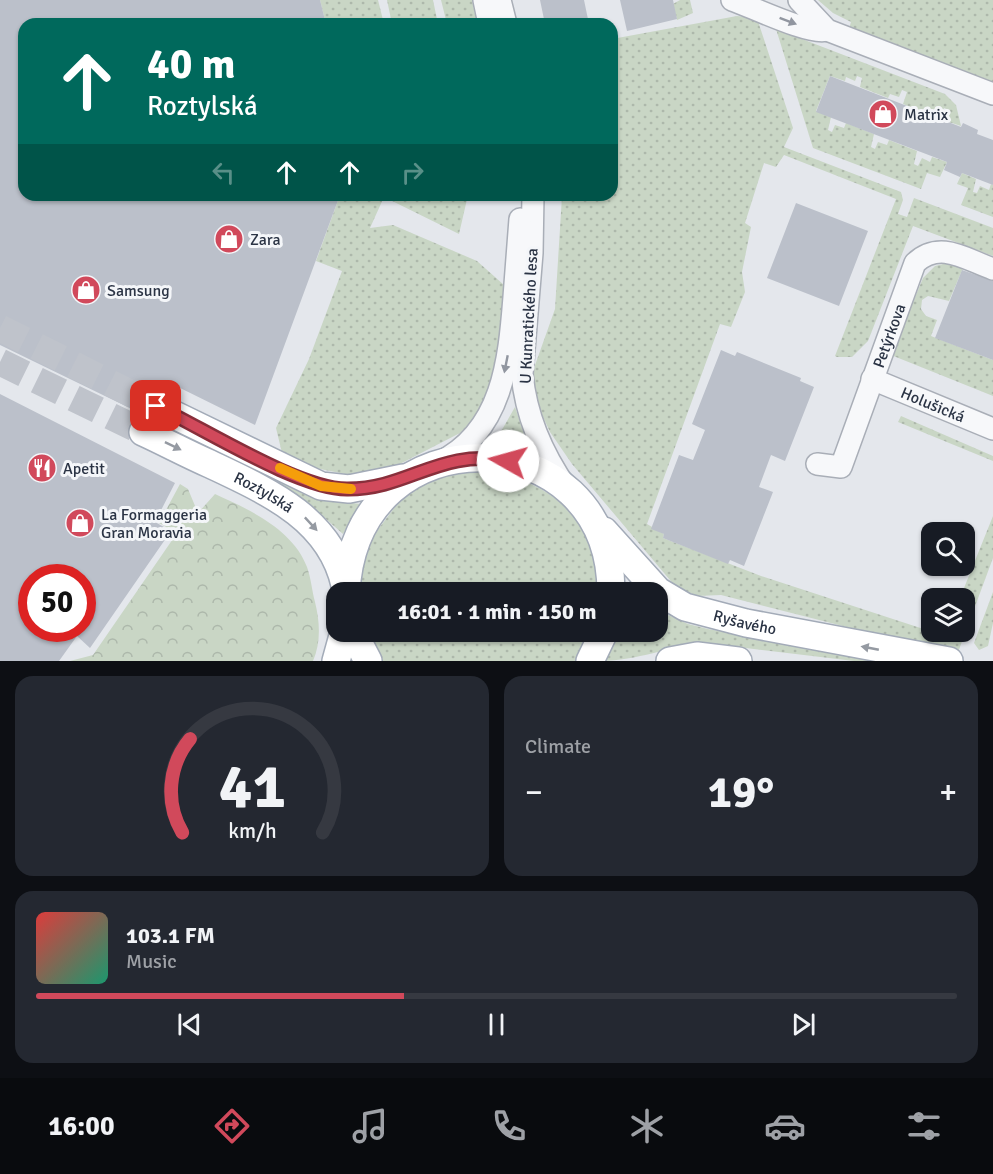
<!DOCTYPE html>
<meta charset="utf-8">
<style>
:root{--surface:#171b24;--page:#242831;--text:#f1f3f6;--muted:#9ea1a6;--line:#363941;--accent:#d1495b}
body{margin:0;font-family:Signika,sans-serif;background:var(--page);color:var(--text);height:100vh;display:flex;flex-direction:column;font-size:22px;white-space:nowrap}
*{box-sizing:border-box;margin:0}
p{font-size:20px;color:var(--muted)}
.icon{flex:none;width:33px;height:33px;fill:none;stroke:currentColor;stroke-width:2;stroke-linecap:round;stroke-linejoin:round}
.map{position:relative;height:661px;overflow:hidden}
.panel{display:flex;flex-direction:column;gap:15px;padding:15px;background:#0d0f14;flex:1}
.panel>*{flex:none}
.guide{position:absolute;left:18px;top:18px;width:600px;height:183px;border-radius:18px;box-shadow:0 2px 4px #0004;background:#00695c;color:#fff;overflow:hidden}
.tools{position:absolute;left:921px;top:522px;display:grid;gap:12px}
.tools a{display:grid;place-items:center;width:54px;height:54px;border-radius:12px;background:var(--surface);box-shadow:0 2px 4px #0004;font-size:30px}
.speed{position:absolute;left:18px;top:564px;display:flex;gap:12px;font-size:30px;font-weight:700;text-align:center}
.speed>*{display:grid;place-content:center;width:78px;height:78px;border-radius:50%;background:var(--surface);box-shadow:0 2px 4px #0004;line-height:1}
.speed .limit{border:9px solid #d22;background:#fff;color:#111}
.pin{position:absolute;display:grid;place-items:center;width:51px;height:51px;color:#fff;margin:-26px;border-radius:12px;box-shadow:0 3px 9px #0006}
.me{position:absolute;width:66px;margin:-33px;rotate:277deg;stroke-linejoin:round;filter:drop-shadow(0 0 4px #0008)}
.turn{display:flex;align-items:center;gap:21px;height:126px;padding:0 30px;font-size:27px}
.turn .icon{width:78px;height:78px;stroke-width:2.5}
.turn b{display:block;font-size:42px;line-height:51px}
.lanes{display:flex;align-items:center;height:57px;padding:0 30px;background:#0003;justify-content:center;gap:30px;direction:ltr}
.lanes .off{opacity:.35}
.big{font-size:45px;font-weight:700;line-height:1.1}
.panel .card{flex:1;display:flex;flex-direction:column;justify-content:center;gap:9px;min-width:0;padding:0 21px;border-radius:18px;background:var(--page)}
.panel .dial{align-items:center;gap:0}
.dial svg{height:156px;overflow:visible;fill:none;stroke:var(--line);stroke-width:7;stroke-linecap:round;text-anchor:middle}
.dial text{fill:var(--text);stroke:none}
.song{display:flex;align-items:center;gap:18px}
.cover{width:72px;height:72px;border-radius:9px;background:linear-gradient(135deg,hsl(0 70% 55%),hsl(160 70% 35%))}
.played{height:6px;border-radius:3px;background:linear-gradient(90deg,var(--accent) 40%,var(--line) 40%)}
.keys{display:flex;justify-content:space-around;direction:ltr}
.heat{display:flex;justify-content:space-between;align-items:center;font-size:33px;direction:ltr}
.panel .tiles{flex:1;display:grid;gap:15px;grid-template-columns:1fr 1fr}
.card:last-child{grid-column:span 2}
.trip{position:absolute;left:326px;top:582px;width:342px;height:60px;border-radius:18px;background:var(--surface);box-shadow:0 2px 4px #0004;font-weight:700;line-height:60px;text-align:center}
.menu{display:flex;height:96px;justify-content:space-around;align-items:center;background:#090b0e;color:var(--muted)}
.menu .icon{width:42px;height:42px}
.menu .selected{color:var(--accent)}
.menu b{font-size:27px;color:var(--text)}
.map>svg:first-child{display:block}
.grass{fill:url(#grass-dots)}
.park{fill:url(#park-crowns)}
.building{fill:#bbc0ca;fill-rule:evenodd}
.lines{fill:none;stroke-linecap:round;stroke-linejoin:round}
.major-tunnel{stroke:#bfc3cb;stroke-width:27;stroke-dasharray:27 14;stroke-linecap:butt}
.minor-casing{stroke:#a9aeb7;stroke-width:24}
.major-casing{stroke:#a3abb8;stroke-width:30}
.minor{stroke:#f7f8fa;stroke-width:21}
.major{stroke:#fff;stroke-width:27}
.oneway{fill:#9196a0}
.oneway2{fill:#959aa2}
.route-casing{stroke:#882f3b;stroke-width:15}
.route{stroke:#d1495b;stroke-width:10}
.slow{stroke:#f59e0b;stroke-width:10}
.labels{text-anchor:middle;stroke-width:6;stroke-linejoin:round;paint-order:stroke}
.poi-label{font-size:16px;fill:#2b3445;stroke:#f4f6f9;text-anchor:start}
.street-label{font-size:16px;fill:#2b3445;stroke:#f4f6f9}
</style>
<div class="map">
<svg width="993" height="661" viewBox="0 0 993 661">
<defs>
<pattern id="grass-dots" width="8" height="8" patternUnits="userSpaceOnUse" patternTransform="scale(1.5)"><rect width="8" height="8" fill="#c9d6c5"/><path d="M2 2h.1M6 6h.1" fill="none" stroke="#adb8ab" stroke-width="1.8" stroke-linecap="round"/></pattern>
<pattern id="park-crowns" width="20" height="18" patternUnits="userSpaceOnUse" patternTransform="scale(1.5)"><rect width="20" height="18" fill="#c9d6c5"/><path d="M2 6a3 3 0 1 1 6 0M12 15a3 3 0 1 1 6 0" fill="none" stroke="#adb8ab"/></pattern>
</defs>
<rect width="100%" height="100%" fill="#e4e7ec"/>
<path class="grass" d="M320 0H378L384 24H326Z
M387 0H433L438 24H392Z
M441 0H472L477 24H447Z
M680 0H690L693 13 677 20 673 4Z
M818 0H993V84L849 29 851 22 833 13Z
M737 16 757 18 793 128 784 147 901 192 903 200 898 214 907 217 914 198 993 228V256L913 226 868 341 852 357H837L835 356 896 199 784 155 776 167 764 163 745 223 751 227 742 272 745 292 731 327 720 324 647 524 664 534 663 538 761 576 945 636 947 632H964V598H960L993 516V558L957 655 721 595 697 596 675 586 572 464 550 432 539 408 534 387V368L555 309 562 196 545 195H612V39Z
M776 29 945 94 956 105 961 126 946 121 949 110 944 108 942 114 933 111 931 115 903 104 907 92 902 90 899 97 890 94 888 98 860 87 862 78 857 76 855 81 846 77 845 81 830 76 816 111 831 117 828 130 832 132 835 125 844 128 846 123 874 134 871 147 875 149 878 142 887 145 889 140 917 151 914 164 918 166 922 158 930 162 932 157 947 162 940 177 927 173 921 189 813 148Z
M962 173 976 179 973 192 977 193 980 186 989 190 991 184 993 185V217L961 205 968 188 957 184Z
M340 195H468L459 234 384 197 370 228 393 225 477 261 504 285 507 303 497 374 478 417 460 433 394 467 350 475 305 466 282 453 276 428 309 359 342 271 316 261Z
M947 263 963 268 949 301 928 296 922 300 921 309 926 316 937 320 931 336 993 360V396L891 355 923 278 935 266Z
M515 407 529 449 528 452 496 445 495 442Z
M901 416 993 456V461L898 422Z
M191 436 303 493 315 498 360 504 343 534 301 497 189 441Z
M488 471C533 481 565 495 587 538 595 553 596 576 599 592H358L367 544 401 499 433 479 451 474Z
M993 592V623L988 646 979 650 974 643Z
M657 610 688 624 708 629 881 661H854L705 643C669 646 637 661 601 661L613 632H657Z
M365 632H592L577 661H381Z"/>
<path class="park" d="M180 484 188 489 198 513 215 494C248 509 293 529 307 567 311 578 312 591 315 602 320 622 321 643 313 661H70L93 655 177 533 159 523Z"/>
<path class="building" d="M0 0H320L326 24H24V195H340L255 425 168 382 163 392 154 390 142 399 140 408 144 415 0 345Z
M540 0H584L589 24H545Z
M620 0H673L677 19 627 31Z
M830 76 961 127 963 123 978 130 977 134 993 140V185L962 173 960 177 944 170 947 162 816 112Z
M796 203 868 231 839 306 767 278Z
M962 270 993 281V360L935 338Z
M721 350 735 356 737 352 801 378 800 381 814 387 785 461 771 455 759 487 773 492 744 566 730 560 728 564 663 538 664 534 651 529 679 455 693 460 705 430 692 424Z
M0 394 175 483 155 522 171 531 90 648 77 636 59 661H0ZM32 578H82V628H32Z"/>
<g class="lines">
<path class="major-tunnel" d="M0 328 156 406
M0 362 143 432"/>
<g class="minor-casing">
<g id="minor">
<path d="M484 0 489 24"/>
<path d="M500 0 506 24"/>
<path d="M732 0C750 6 811 36 827 30"/>
<path d="M799 0 827 30 993 94"/>
<path d="M533 195 532 253 522 374C526 416 543 455 567 489"/>
<path id="s1" d="M872 379 993 429"/>
<path d="M438 463C503 432 509 360 514 297 516 271 518 245 520 219"/>
<path id="s2" d="M817 464 841 467 915 263C940 240 965 259 993 269"/>
</g>
</g>
<g class="major-casing">
<g id="major">
<path d="M156 406 321 486 349 489 403 478"/>
<path id="s3" d="M143 432C165 442 187 454 210 464 267 491 330 518 345 585"/>
<path id="s4" d="M604 531 658 591 685 607 746 623 949 661"/>
<path d="M346 592C356 408 611 418 611 592"/>
<path d="M353 632 368 661"/>
<path d="M336 661 344 632"/>
<path d="M590 661 604 632"/>
<path d="M670 661 697 656 738 661"/>
</g>
</g>
<use href="#minor" class="minor"/>
<use href="#major" class="major"/>
</g>
<defs><path id="oneway-solid" d="M-6-.8H1V-3.2L6.5 0L1 3.2V.8H-6Z" transform="scale(1.5)"/></defs>
<g class="oneway">
<use href="#oneway-solid" transform="translate(788 21) rotate(21)"/>
<use href="#oneway-solid" transform="translate(506 364) rotate(101)"/>
</g>
<g class="oneway2">
<use href="#oneway-solid" transform="translate(173 446) rotate(26)"/>
<use href="#oneway-solid" transform="translate(311 524) rotate(47)"/>
<use href="#oneway-solid" transform="translate(870 648) rotate(-169)"/>
</g>
<g class="lines">
<g class="route-casing">
<path id="route" d="M156 406C203 428 300 490 348 489 409 489 440 448 508 461"/>
</g>
<use href="#route" class="route"/>
<path class="slow" d="M280 468 321 486 351 489"/>
</g>
<defs>
<g id="shop-disc" transform="scale(1.5)"><circle r="9.5" fill="#d1495b" stroke="#f4f6f9"/><path d="M-5-2.5h2.3a2.7 3.5 0 0 1 5.4 0H5L5.5 6h-11ZM-1.5-2.5h3a1.5 2.3 0 0 0-3 0Z" fill="#fff"/></g>
<g id="restaurant-disc" transform="scale(1.5)"><circle r="9.5" fill="#d1495b" stroke="#f4f6f9"/><path d="M-5-6h1v4h1v-4h1v4h1v-4h1v5L-1.5 .5V6h-2V.5L-5-1ZM5-6V6H3V1.5H1.5Q1.5-4 5-6Z" fill="#fff"/></g>
</defs>
<g fill-rule="evenodd">
<use href="#shop-disc" x="883" y="114"/>
<use href="#shop-disc" x="229" y="239"/>
<use href="#shop-disc" x="86" y="290"/>
<use href="#restaurant-disc" x="42" y="468"/>
<use href="#shop-disc" x="80" y="523"/>
</g>
<g class="labels">
<g class="poi-label">
<text x="904" y="120">Matrix</text>
<text x="250" y="245">Zara</text>
<text x="107" y="296">Samsung</text>
<text x="63" y="474">Apetit</text>
<text x="101" y="520">La Formaggeria<tspan x="101" dy="18">Gran Moravia</tspan></text>
</g>
<g class="street-label">
<text transform="translate(528 316) rotate(-87)" y="6">U Kunratického lesa</text>
<text dy="6" stroke="none"><textPath href="#s2" startOffset="164">Petýrkova</textPath></text>
<text dy="6" stroke="none"><textPath href="#s1" startOffset="66">Holušická</textPath></text>
<text dy="6" stroke="none"><textPath href="#s3" startOffset="135">Roztylská</textPath></text>
<text dy="6" stroke="none"><textPath href="#s4" startOffset="174">Ryšavého</textPath></text>
</g>
</g>
</svg>
<div class="tools">
<a><svg class="icon" aria-label="search" viewBox="0 0 24 24"><circle cx="10" cy="10" r="6"/><path d="M15 15l6 6"/></svg></a>
<a><svg class="icon" aria-label="layers" viewBox="0 0 24 24"><path d="M12 4l9 5-9 5-9-5zM3 14l9 5 9-5"/></svg></a>
</div>
<div class="speed"><div class="limit">50</div></div>
<div class="pin" style="left:156px;top:406px;background:#d93025"><svg class="icon" aria-label="arrive" viewBox="0 0 24 24"><path d="M6 21V4h12l-3 4 3 4H6"/></svg></div>
<svg class="me" style="left:508px;top:461px" viewBox="-20 -20 40 40"><circle r="19" fill="#fff"/><path d="M0-13L10 11 0 6-10 11z" fill="#d1495b"/></svg>
<div class="trip">16:01 · 1 min · 150 m</div>
<div class="guide">
<div class="turn"><svg class="icon" aria-label="ahead" viewBox="0 0 24 24"><path d="M12 20V5M6 11l6-6 6 6"/></svg><div><b>40 m</b>Roztylská</div></div>
<div class="lanes"><svg class="icon off" aria-label="left" viewBox="0 0 24 24"><path d="M17 20v-9H6M10 6l-5 5 5 5"/></svg><svg class="icon" aria-label="ahead" viewBox="0 0 24 24"><path d="M12 20V5M6 11l6-6 6 6"/></svg><svg class="icon" aria-label="ahead" viewBox="0 0 24 24"><path d="M12 20V5M6 11l6-6 6 6"/></svg><svg class="icon off" aria-label="right" viewBox="0 0 24 24"><path d="M7 20v-9h11M14 6l5 5-5 5"/></svg></div>
</div>
</div>
<section class="panel">
<div class="tiles">
<div class="card dial"><svg viewBox="0 0 100 80">
<path d="M14 69A42 42 0 1 1 86 69"/>
<path d="M14 69A42 42 0 0 1 18 21" stroke="#d1495b"/>
<text x="50" y="56" font-size="32" font-weight="700">41</text>
<text x="50" y="72" font-size="11">km/h</text>
</svg></div>
<div class="card"><p>Climate</p>
<div class="heat"><a>−</a><b class="big">19°</b><a>+</a></div>
</div>
<div class="card">
<div class="song"><i class="cover"></i><div><b>103.1 FM</b><p>Music</p></div></div>
<div class="played"></div>
<div class="keys"><svg class="icon" aria-label="previous" viewBox="0 0 24 24"><path d="M18 5L8 12l10 7zM5 5v14"/></svg><svg class="icon" aria-label="pause" viewBox="0 0 24 24"><path d="M8 5v14M16 5v14"/></svg><svg class="icon" aria-label="next" viewBox="0 0 24 24"><path d="M6 5l10 7-10 7zM19 5v14"/></svg></div>
</div>
</div>
</section>
<nav class="menu">
<b>16:00</b>
<svg class="icon selected" aria-label="directions" viewBox="0 0 24 24"><path d="M12 3l9 9-9 9-9-9zM9 14v-3h6M13 9l2 2-2 2"/></svg>
<svg class="icon" aria-label="music" viewBox="0 0 24 24"><path d="M9 18V5l10-2v13"/><circle cx="6" cy="18" r="3"/><circle cx="16" cy="16" r="3"/></svg>
<svg class="icon" aria-label="phone" viewBox="0 0 24 24"><path d="M5 4h4l2 5-3 2q2 4 5 5l2-3 5 2v4C11 20 4 13 5 4z"/></svg>
<svg class="icon" aria-label="climate" viewBox="0 0 24 24"><path d="M12 3v18M4 7l16 10M4 17L20 7"/></svg>
<svg class="icon" aria-label="car" viewBox="0 0 24 24"><path d="M5 17H2v-5l4-1 3-4h7l3 4 3 1v5h-3M9 17h6M6 11h13"/><circle cx="7" cy="17" r="2"/><circle cx="17" cy="17" r="2"/></svg>
<svg class="icon" aria-label="filters" viewBox="0 0 24 24"><path d="M4 7h16M4 17h16"/><circle cx="9" cy="7" r="2"/><circle cx="15" cy="17" r="2"/></svg>
</nav>
